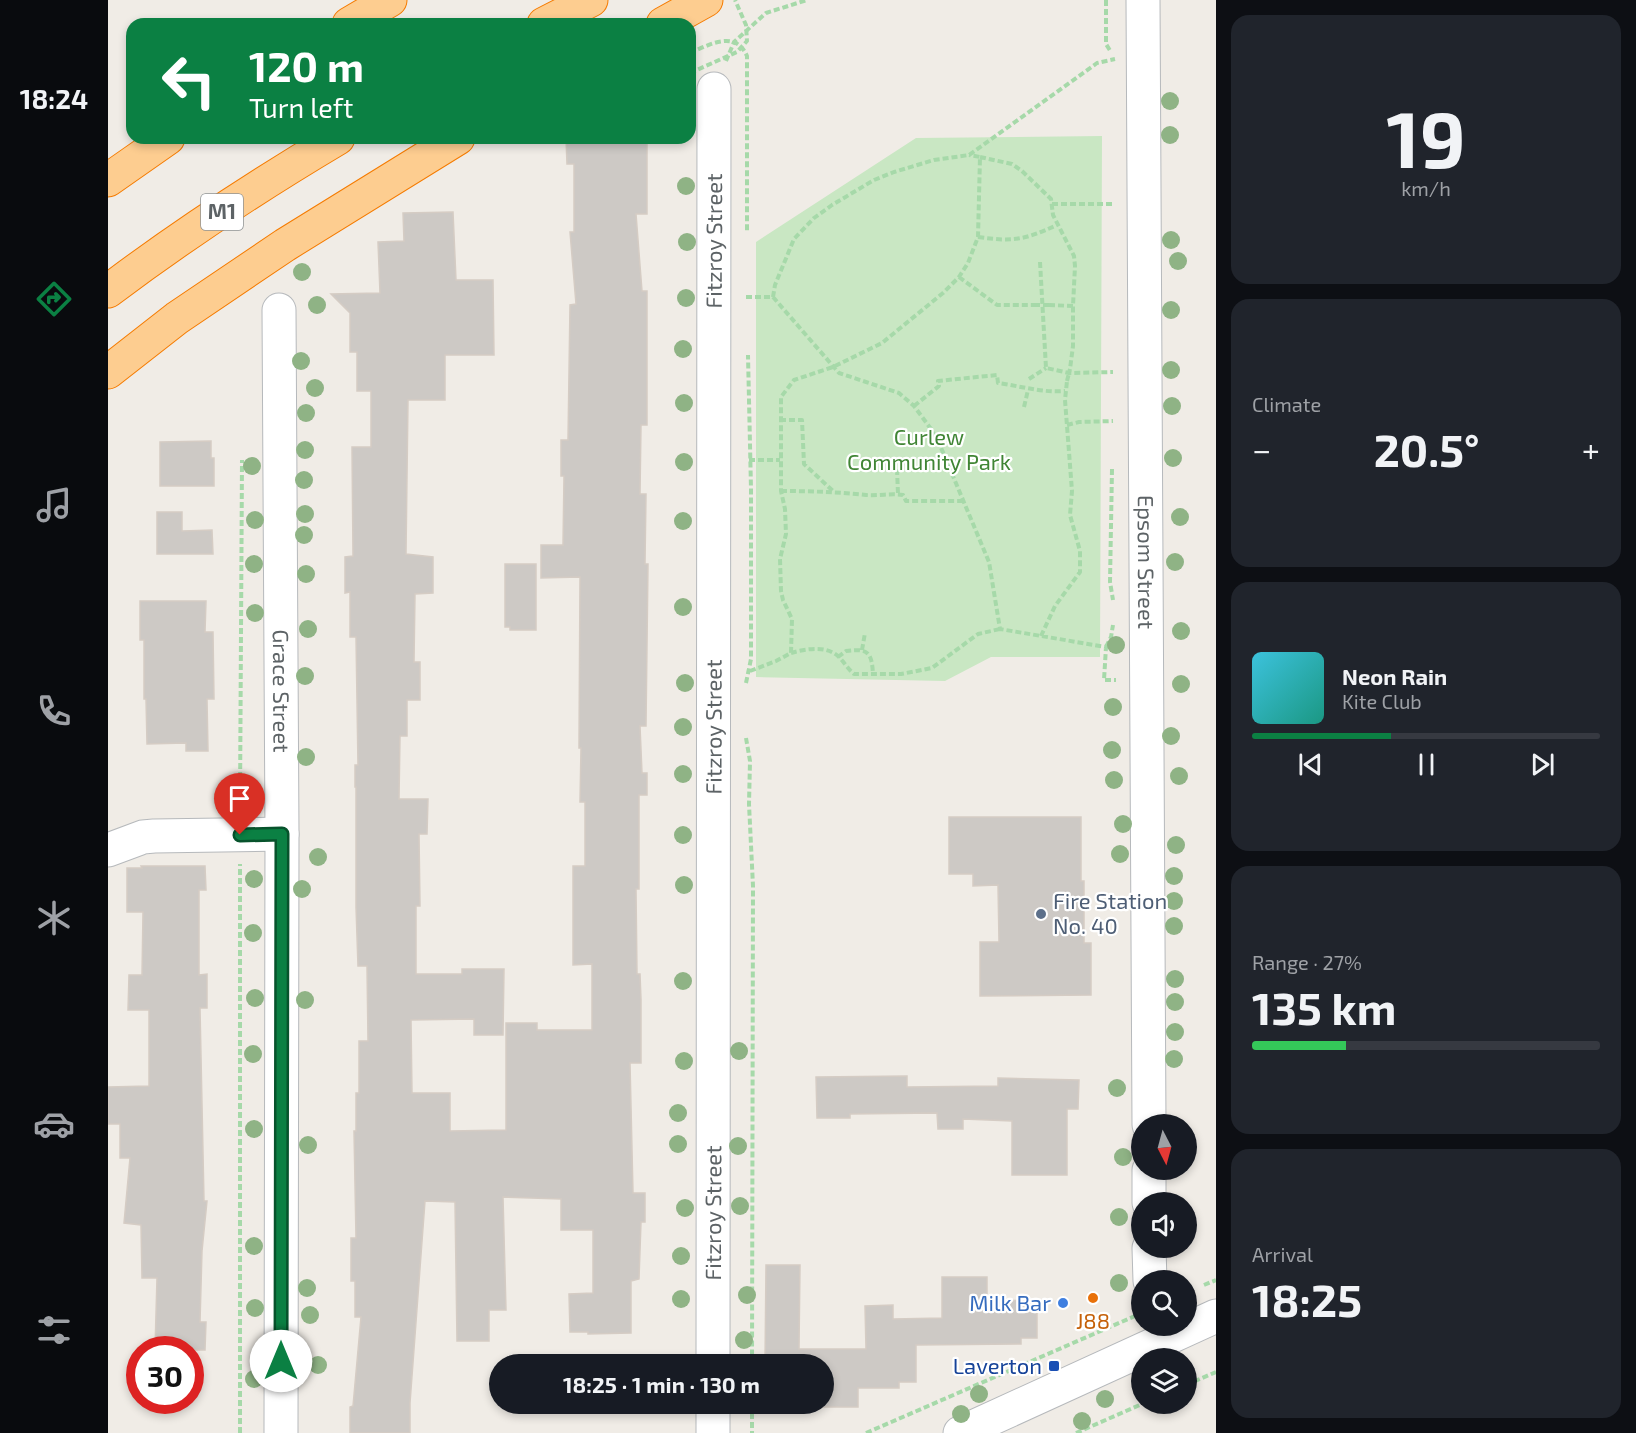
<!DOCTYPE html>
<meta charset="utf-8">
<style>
:root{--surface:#171b24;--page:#20242c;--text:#f1f3f6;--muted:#9ea1a6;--line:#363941;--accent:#0b8043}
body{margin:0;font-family:"Exo 2",sans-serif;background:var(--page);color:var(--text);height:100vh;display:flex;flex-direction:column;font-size:22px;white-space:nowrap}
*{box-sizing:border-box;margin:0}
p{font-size:20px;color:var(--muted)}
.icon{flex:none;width:33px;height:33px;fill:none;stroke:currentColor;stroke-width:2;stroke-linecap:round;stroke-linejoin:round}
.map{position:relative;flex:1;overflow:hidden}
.details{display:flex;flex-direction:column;gap:15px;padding:15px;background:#0d0f14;width:420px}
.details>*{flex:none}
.hud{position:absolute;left:18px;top:18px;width:570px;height:126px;border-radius:18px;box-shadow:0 3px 9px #0003;background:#0b8043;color:#fff;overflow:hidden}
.needle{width:39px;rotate:174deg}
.controls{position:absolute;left:1023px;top:1114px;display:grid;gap:12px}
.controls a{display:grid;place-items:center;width:66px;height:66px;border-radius:50%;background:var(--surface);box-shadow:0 3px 9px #0003;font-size:30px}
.speed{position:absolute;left:18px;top:1336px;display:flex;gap:12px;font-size:30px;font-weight:700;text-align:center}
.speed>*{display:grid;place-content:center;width:78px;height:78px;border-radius:50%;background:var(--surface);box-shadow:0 3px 9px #0003;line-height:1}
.speed .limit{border:9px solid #d22;background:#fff;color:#111}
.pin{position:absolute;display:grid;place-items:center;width:51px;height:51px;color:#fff;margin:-62px -26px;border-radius:50% 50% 50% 0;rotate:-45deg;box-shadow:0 0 6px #0007}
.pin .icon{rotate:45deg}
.me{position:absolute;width:66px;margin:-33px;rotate:0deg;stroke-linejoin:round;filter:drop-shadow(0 0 4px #0008)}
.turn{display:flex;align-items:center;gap:21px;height:126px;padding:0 24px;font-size:27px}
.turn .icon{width:78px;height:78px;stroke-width:2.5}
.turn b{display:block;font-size:42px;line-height:51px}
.big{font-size:45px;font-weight:700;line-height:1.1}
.details .card{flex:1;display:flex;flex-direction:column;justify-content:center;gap:9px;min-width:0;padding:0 21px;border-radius:18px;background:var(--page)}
.details .dial{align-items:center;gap:0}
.dial b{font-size:78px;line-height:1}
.song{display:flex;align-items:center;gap:18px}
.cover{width:72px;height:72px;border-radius:9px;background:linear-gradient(135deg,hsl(190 70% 55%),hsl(170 70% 35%))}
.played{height:6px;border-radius:3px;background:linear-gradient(90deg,var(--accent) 40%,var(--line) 40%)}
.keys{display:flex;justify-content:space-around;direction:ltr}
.heat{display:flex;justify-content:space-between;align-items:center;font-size:33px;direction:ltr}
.charge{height:9px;border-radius:4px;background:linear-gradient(90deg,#34c759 27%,var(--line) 0)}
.trip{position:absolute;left:381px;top:1354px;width:345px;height:60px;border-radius:30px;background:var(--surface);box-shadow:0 3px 9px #0003;font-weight:700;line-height:60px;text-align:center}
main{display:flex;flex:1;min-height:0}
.dock{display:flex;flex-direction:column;width:108px;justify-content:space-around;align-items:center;background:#090b0e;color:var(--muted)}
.dock .icon{width:42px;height:42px}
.dock .active{color:var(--accent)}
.dock b{font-size:27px;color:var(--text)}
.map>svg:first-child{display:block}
.green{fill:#c9e7c3}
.building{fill:#cdc9c5;stroke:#d5ccc4;stroke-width:1.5}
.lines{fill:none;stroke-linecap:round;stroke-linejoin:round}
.minor-casing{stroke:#b6b9bc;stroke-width:35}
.highway-casing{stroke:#f57b00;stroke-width:35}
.path{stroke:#a6d9a9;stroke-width:4;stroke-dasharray:6 3;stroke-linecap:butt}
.minor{stroke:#fff;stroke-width:33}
.highway{stroke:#fdcd90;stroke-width:33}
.path-bridge{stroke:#a6d9a9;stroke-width:4;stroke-dasharray:6 3;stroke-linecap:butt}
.tree{fill:#8fb385}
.route-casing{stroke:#07532c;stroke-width:15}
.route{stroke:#0b8043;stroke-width:10}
.service-dot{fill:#5c6f8a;stroke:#fff;stroke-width:2}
.food-dot{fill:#e8710a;stroke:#fff;stroke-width:2}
.shop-dot{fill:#3f7fe0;stroke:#fff;stroke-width:2}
.transit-dot{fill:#1a4fb4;stroke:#fff;stroke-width:2}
.labels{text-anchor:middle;stroke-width:4.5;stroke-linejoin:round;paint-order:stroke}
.shield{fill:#fff;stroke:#8e9294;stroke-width:1.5}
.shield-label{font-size:21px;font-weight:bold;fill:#5d6366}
.street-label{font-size:22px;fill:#5d6366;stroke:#fff}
.park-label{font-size:22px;fill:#408535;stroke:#fff}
.service-label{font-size:22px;fill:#4e5e75;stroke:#fff;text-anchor:start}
.shop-label{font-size:22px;fill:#366cbe;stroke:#fff;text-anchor:end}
.food-label{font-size:22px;fill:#c56008;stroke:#fff}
.transit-label{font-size:22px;fill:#164399;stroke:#fff;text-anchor:end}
</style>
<main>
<nav class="dock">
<b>18:24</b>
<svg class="icon active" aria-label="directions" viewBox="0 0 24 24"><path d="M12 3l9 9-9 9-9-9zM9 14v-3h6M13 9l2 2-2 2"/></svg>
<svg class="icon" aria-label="music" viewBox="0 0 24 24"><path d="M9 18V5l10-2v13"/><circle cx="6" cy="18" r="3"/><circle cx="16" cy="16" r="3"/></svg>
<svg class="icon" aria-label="phone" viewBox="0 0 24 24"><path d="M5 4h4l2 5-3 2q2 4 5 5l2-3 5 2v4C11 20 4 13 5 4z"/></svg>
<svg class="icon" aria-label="climate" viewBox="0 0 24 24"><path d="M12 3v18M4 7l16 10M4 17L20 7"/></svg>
<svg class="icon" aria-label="car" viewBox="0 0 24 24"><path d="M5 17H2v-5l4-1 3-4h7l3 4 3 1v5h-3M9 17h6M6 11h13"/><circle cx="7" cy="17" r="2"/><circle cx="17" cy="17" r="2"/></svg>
<svg class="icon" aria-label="filters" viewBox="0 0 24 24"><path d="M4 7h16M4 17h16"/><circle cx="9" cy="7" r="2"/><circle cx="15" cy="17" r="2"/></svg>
</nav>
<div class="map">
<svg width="1108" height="1433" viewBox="0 0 1108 1433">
<rect width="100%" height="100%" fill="#f0ece6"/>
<path class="green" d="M994 136 992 657H883L837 681 648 677V242L808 138Z"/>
<path class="building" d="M458 138H539V214H528L534 291H539V425H533L532 494H538L537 564H540L538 726H532L534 773H539V795H531V889H528L529 974H532L533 1000V1063H522L525 1193H537V1222H533L531 1279 523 1281V1333L480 1334V1332H462L461 1294 485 1293V1230H453V1199L395 1197 398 1310H381V1341H349L347 1202 317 1201 302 1403V1433H242V1407L245 1406 253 1317H247V1281H243V1238H248L246 1131H248V1093H251V1041H260L259 966H250L248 907V787H247V765H250L248 637H242V592L237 593V557L245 556 244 447H263V391H249V352H242V313L223 294 272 293 270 242 296 241 295 213 345 212 348 280H385L386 355H337V400H300L298 554 325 557V593L307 594 306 662H312V700H299V736H292L291 799H320L319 834H311L312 906H308V974H354V969H396L395 1035H366V1019L303 1020 304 1093H342V1131L398 1130V1023H429V1030H484V964L465 965V866H477V802H472L473 748H471L472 577 433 578V545H455L456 476H453V440H460L462 305 468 304 462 232H466V164H459Z
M103 441V458H106V486H52V442Z
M49 512H74V531L104 530 105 554H49Z
M397 564H428V630H402V627H397Z
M32 601H98L97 632H105L106 699H99L100 751H78V743L39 744 38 699H36V640H32Z
M841 817H973V881H976V943H983V995L872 996V942H891L890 885 865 886V874H841Z
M33 866H97L98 890H91V975L99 974V1008H92L96 1201H99L94 1251 92 1322H98L97 1350H47L49 1278H34L33 1225 16 1223 22 1158H12V1124H0V1087L41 1086V1010H20L21 975H34L35 912H19V868H34Z
M799 1076V1087L890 1086V1078L971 1080 970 1109H959V1175H904V1121L855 1119V1129H830L829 1113 742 1114V1118H709L708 1077Z
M658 1265H692L691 1349H758L757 1306 785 1305V1319L834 1318V1277H879V1300L929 1301V1338H913V1344L808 1345V1382H791V1388H750V1407H670V1404H716V1365H657Z"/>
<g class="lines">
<g class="minor-casing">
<g id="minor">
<path id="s1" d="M1035 0 1041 1125"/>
<path id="s2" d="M171 310 174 834 173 1433"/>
<path d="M0 850 35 837 46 836 174 834"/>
<path d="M1041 1170V1203"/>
<path d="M1041 1248 1042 1281"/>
<path id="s3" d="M605 1365 606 89"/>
<path d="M605 1433V1404"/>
<path d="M852 1433 1108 1316"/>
</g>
</g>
<g class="highway-casing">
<path id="highway" d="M241 24 282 0
M436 24 483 0
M555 24 598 0
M0 180 60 138
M0 291C73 236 151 185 230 138
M0 372 69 318 177 245 350 138"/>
</g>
<path class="path" d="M998 0V44L1003 52
M618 61 626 42 658 13 699 0
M872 157 904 164 914 171 943 199 945 215 966 256 967 266 965 306V346L962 369
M944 204H1007
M870 237C906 242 916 240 949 225
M932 262 938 368 961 373 1005 372
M851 277 889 305H926
M638 297H665L731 373 791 393 806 406 823 429 834 450 881 562 892 629 998 647 996 680H1008
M665 297 667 285 686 239 706 218 724 205 766 180 786 172 826 160 861 155 989 63 1007 59
M941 305 965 306
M921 379 938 368
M806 406 831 386 830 381 889 375 890 383C913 386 933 393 957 391
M916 407 920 390
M672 420H694L696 464 726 492
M959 425 971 422 1005 421
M641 460H672
M789 469 790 494
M1004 469 1002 582 1005 600
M673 491C701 491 729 492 758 495 770 496 783 493 795 495L798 501H854
M933 636 947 606 972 572V551L962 515 964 491 957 400 959 381
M998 647 1003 637 1005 625
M754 650 757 633
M683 653C697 649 717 645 730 656 736 662 740 669 746 674H793L824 668 870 634 892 629
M730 657 738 651C760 648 764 652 765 675
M642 671 668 661 683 653 684 619 675 600 673 591 672 559 678 534 677 509 673 491V397L686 380 725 367 774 343 835 293 851 277 860 263 870 237 872 157 861 155
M638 683 643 659V489L640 355
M638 738 642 761 641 804 645 886 644 1365
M132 805 134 460
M1096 1285 1108 1280
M1078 1385 1108 1372
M644 1404V1433
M132 1433V864
M758 1433 1034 1313
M968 1433 1034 1404"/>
<use href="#minor" class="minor"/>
<use href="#highway" class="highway"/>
<path class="path-bridge" d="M582 53C601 45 627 29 639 56V231
M582 73 629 52 639 41 638 25 627 0
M926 305H941
M959 381 962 369"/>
</g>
<g class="tree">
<circle cx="1062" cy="101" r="9"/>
<circle cx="1062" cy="135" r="9"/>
<circle cx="578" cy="186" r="9"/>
<circle cx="1063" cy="240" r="9"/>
<circle cx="579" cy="242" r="9"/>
<circle cx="1070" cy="261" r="9"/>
<circle cx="194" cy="272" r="9"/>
<circle cx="578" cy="298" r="9"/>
<circle cx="209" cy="305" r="9"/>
<circle cx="1063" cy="310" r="9"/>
<circle cx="575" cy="349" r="9"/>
<circle cx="193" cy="361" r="9"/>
<circle cx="1063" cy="370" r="9"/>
<circle cx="207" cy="388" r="9"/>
<circle cx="576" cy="403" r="9"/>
<circle cx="1064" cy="406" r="9"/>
<circle cx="198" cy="413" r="9"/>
<circle cx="197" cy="450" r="9"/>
<circle cx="1065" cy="458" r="9"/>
<circle cx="576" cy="462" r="9"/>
<circle cx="144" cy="466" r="9"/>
<circle cx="196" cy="480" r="9"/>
<circle cx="197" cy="514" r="9"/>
<circle cx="1072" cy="517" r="9"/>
<circle cx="147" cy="520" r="9"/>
<circle cx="575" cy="521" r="9"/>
<circle cx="196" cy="535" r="9"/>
<circle cx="1067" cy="562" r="9"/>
<circle cx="146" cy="564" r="9"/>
<circle cx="198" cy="574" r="9"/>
<circle cx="575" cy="607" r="9"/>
<circle cx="147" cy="613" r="9"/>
<circle cx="200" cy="629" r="9"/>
<circle cx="1073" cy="631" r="9"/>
<circle cx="1008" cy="645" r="9"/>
<circle cx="197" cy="676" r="9"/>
<circle cx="577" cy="683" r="9"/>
<circle cx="1073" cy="684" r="9"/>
<circle cx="1005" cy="707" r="9"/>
<circle cx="575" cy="727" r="9"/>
<circle cx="1063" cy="736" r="9"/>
<circle cx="1004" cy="750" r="9"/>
<circle cx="198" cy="757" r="9"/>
<circle cx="575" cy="774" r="9"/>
<circle cx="1071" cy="776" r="9"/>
<circle cx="1006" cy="780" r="9"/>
<circle cx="1015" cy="824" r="9"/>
<circle cx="575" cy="835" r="9"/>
<circle cx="1068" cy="845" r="9"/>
<circle cx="1012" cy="854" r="9"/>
<circle cx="210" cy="857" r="9"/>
<circle cx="1066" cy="876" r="9"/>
<circle cx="146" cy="879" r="9"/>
<circle cx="576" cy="885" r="9"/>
<circle cx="194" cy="889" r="9"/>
<circle cx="1066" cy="901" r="9"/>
<circle cx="1066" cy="926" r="9"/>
<circle cx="145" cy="933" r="9"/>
<circle cx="1067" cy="979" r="9"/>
<circle cx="575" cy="981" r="9"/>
<circle cx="147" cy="998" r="9"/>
<circle cx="197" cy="1000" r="9"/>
<circle cx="1067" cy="1002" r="9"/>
<circle cx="1067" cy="1032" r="9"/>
<circle cx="631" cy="1051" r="9"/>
<circle cx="145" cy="1054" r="9"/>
<circle cx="1066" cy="1059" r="9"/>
<circle cx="576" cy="1061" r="9"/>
<circle cx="1009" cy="1088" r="9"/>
<circle cx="570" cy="1113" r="9"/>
<circle cx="146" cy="1129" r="9"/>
<circle cx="570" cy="1144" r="9"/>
<circle cx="200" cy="1145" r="9"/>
<circle cx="630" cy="1146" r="9"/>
<circle cx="1015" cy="1157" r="9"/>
<circle cx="632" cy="1206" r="9"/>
<circle cx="577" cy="1208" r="9"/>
<circle cx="1011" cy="1217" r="9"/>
<circle cx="146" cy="1246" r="9"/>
<circle cx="573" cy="1256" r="9"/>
<circle cx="1011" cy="1283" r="9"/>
<circle cx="199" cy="1288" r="9"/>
<circle cx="639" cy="1295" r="9"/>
<circle cx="573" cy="1299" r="9"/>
<circle cx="147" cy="1308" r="9"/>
<circle cx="202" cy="1315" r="9"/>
<circle cx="636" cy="1340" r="9"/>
<circle cx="210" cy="1365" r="9"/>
<circle cx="146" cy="1379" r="9"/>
<circle cx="871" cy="1394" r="9"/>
<circle cx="997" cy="1399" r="9"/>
<circle cx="853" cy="1414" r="9"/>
<circle cx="974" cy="1421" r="9"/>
</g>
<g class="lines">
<g class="route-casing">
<path id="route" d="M132 835 174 834 173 1361"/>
</g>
<use href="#route" class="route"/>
</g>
<circle class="service-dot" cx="933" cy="914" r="6"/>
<circle class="food-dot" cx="985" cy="1298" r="6"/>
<circle class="shop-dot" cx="955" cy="1303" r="6"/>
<rect class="transit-dot" x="940" y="1360" width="12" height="12" rx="3"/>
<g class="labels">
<rect class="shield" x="93" y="194" width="42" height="36" rx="4.5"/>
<g class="shield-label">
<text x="114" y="219">M1</text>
</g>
<g class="street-label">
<text dy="8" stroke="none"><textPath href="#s3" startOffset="1124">Fitzroy Street</textPath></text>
<text dy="8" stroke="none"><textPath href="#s1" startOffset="562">Epsom Street</textPath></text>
<text dy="8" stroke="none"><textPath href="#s2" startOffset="381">Grace Street</textPath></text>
<text dy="8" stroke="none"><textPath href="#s3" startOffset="638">Fitzroy Street</textPath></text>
<text dy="8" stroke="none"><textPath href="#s3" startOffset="152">Fitzroy Street</textPath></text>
</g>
<g class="park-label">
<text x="821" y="445">Curlew<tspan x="821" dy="25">Community Park</tspan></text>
</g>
<g class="service-label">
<text x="945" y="909">Fire Station<tspan x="945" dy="25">No. 40</tspan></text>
</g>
<g class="shop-label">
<text x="943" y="1311">Milk Bar</text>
</g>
<g class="food-label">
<text x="985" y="1329">J88</text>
</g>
<g class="transit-label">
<text x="934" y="1374">Laverton</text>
</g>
</g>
</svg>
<div class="controls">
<a><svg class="needle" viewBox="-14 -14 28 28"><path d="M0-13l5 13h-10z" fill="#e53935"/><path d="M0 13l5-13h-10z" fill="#9ea1a6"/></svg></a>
<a><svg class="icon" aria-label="sound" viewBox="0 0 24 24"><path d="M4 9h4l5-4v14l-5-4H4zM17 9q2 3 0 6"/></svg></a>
<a><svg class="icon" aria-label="search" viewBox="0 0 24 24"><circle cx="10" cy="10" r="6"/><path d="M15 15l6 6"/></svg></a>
<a><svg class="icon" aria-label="layers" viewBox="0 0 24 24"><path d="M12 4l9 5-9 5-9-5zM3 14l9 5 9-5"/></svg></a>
</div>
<div class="speed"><div class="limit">30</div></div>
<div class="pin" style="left:132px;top:835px;background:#d93025"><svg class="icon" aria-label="arrive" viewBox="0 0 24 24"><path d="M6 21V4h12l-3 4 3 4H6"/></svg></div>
<svg class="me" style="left:173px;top:1361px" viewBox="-20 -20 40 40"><circle r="19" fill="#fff"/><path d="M0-13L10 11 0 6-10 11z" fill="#0b8043"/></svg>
<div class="trip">18:25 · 1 min · 130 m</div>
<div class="hud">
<div class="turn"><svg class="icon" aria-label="left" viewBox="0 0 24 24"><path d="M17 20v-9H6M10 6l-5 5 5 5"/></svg><div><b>120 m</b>Turn left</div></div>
</div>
</div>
<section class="details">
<div class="card dial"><b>19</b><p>km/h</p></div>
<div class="card"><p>Climate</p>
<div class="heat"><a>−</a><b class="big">20.5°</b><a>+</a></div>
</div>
<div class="card">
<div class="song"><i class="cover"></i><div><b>Neon Rain</b><p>Kite Club</p></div></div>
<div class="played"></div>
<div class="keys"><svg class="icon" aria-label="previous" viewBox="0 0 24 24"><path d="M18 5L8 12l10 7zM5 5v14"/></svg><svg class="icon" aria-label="pause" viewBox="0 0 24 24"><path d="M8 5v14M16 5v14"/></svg><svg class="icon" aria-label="next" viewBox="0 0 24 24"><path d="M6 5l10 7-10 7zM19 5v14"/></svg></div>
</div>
<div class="card"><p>Range · 27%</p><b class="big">135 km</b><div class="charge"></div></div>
<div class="card"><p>Arrival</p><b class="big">18:25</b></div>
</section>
</main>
